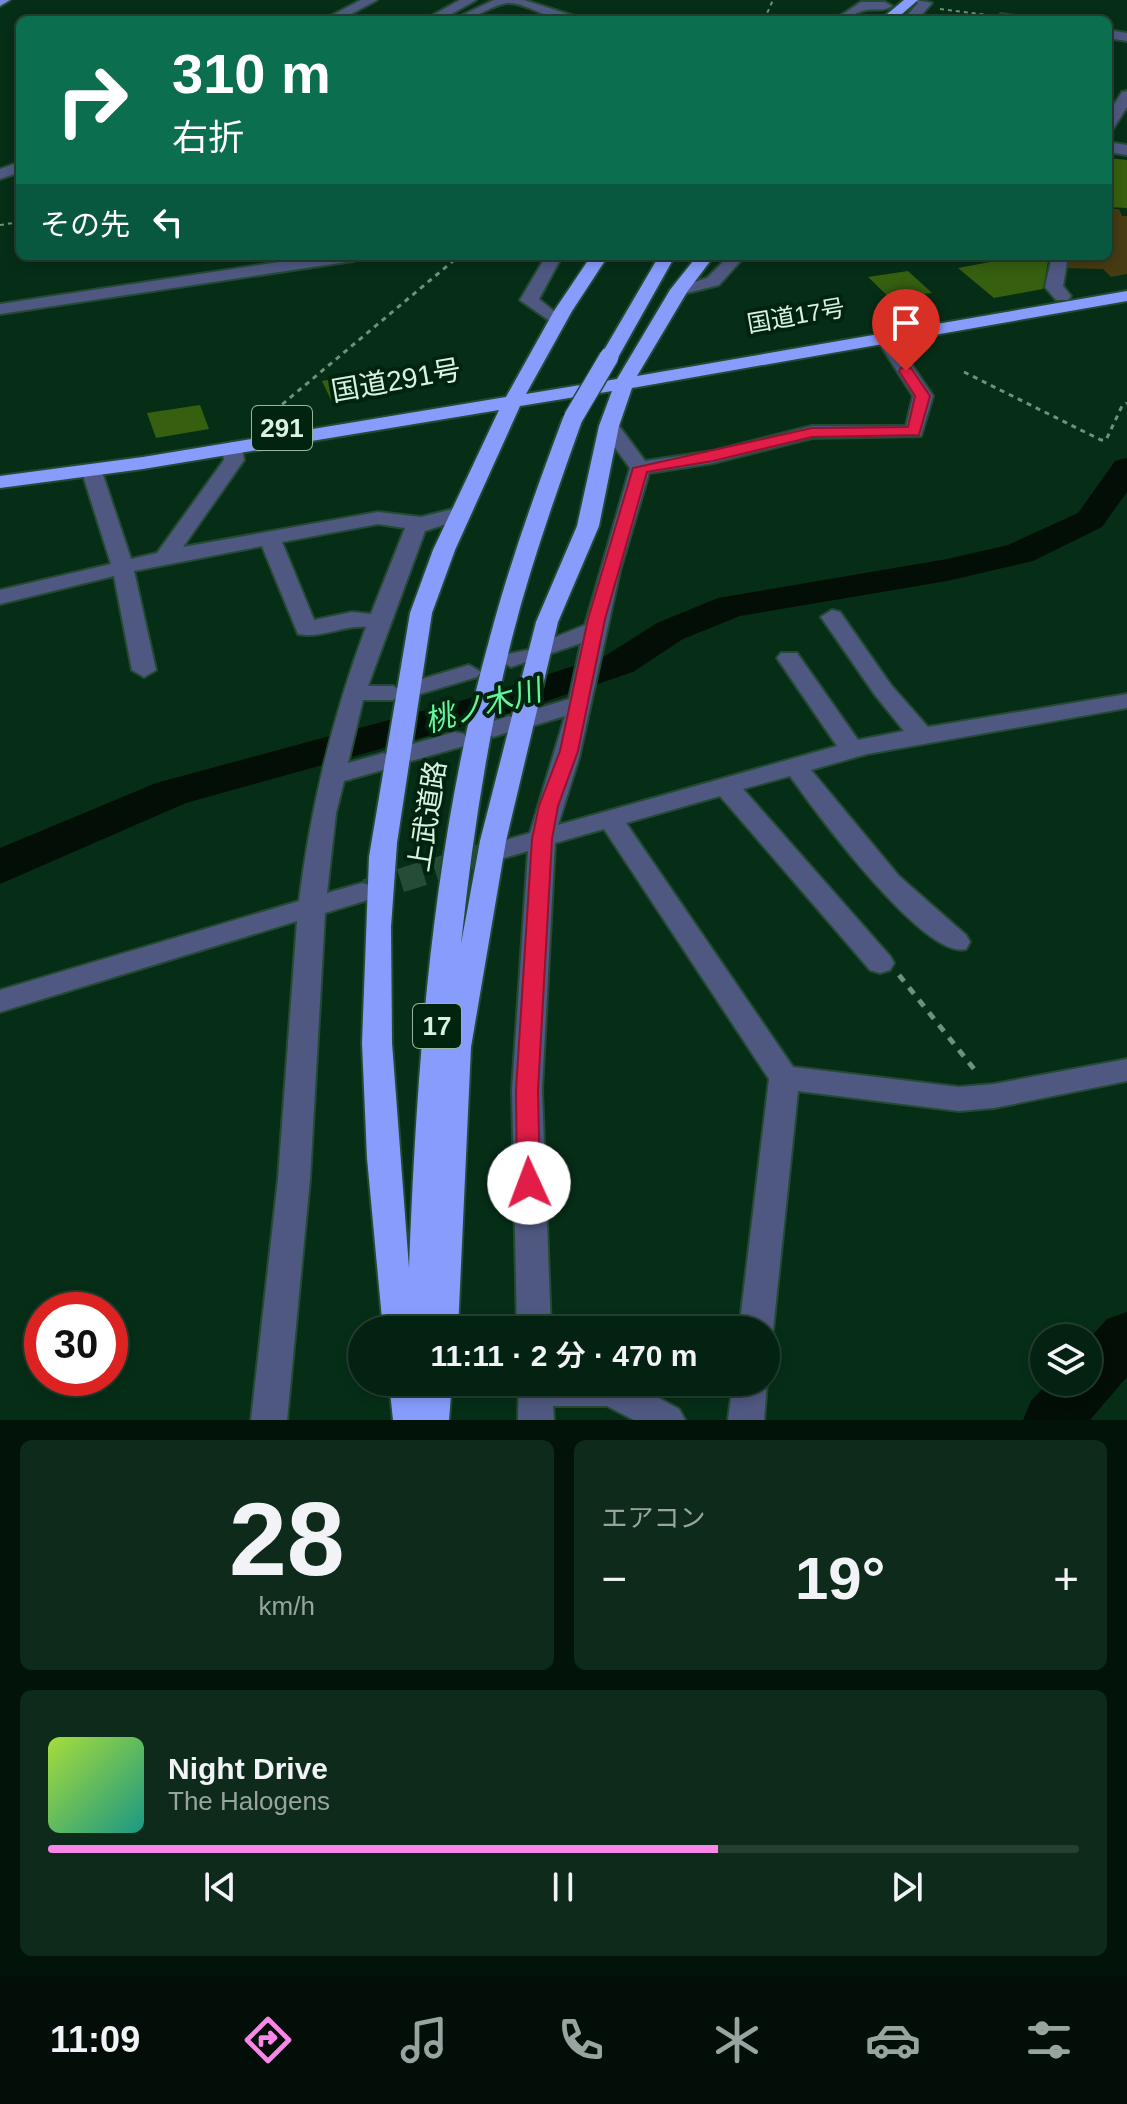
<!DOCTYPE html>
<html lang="ja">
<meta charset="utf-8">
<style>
:root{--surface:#042211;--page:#0d2a1a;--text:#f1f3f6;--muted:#97a49f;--line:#253f31;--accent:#fa87e7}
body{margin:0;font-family:Helvetica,"Noto Sans JP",sans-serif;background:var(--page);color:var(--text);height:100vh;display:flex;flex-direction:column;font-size:30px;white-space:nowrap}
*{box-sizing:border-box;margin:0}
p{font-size:26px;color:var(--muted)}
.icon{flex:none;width:44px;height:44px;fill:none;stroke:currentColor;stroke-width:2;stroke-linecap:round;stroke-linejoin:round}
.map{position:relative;height:1420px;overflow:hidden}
.side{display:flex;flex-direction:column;gap:20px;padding:20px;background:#021309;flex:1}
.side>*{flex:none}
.banner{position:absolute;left:16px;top:16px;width:1096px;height:244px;border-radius:12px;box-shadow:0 4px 12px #0003,0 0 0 2px var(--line);background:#0b6e4f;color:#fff;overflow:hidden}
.controls{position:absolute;left:1030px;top:1324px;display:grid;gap:16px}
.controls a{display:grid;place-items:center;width:72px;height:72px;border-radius:50%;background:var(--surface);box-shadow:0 4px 12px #0003,0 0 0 2px var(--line);font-size:40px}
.speed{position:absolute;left:24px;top:1292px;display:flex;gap:16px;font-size:40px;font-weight:700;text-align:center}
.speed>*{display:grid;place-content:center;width:104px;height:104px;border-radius:50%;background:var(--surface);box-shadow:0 4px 12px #0003,0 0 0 2px var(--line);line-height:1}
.speed .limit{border:12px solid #d22;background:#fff;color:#111}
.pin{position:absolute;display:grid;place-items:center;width:68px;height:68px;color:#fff;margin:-82px -34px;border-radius:50% 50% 50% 0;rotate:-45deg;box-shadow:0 0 8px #0007}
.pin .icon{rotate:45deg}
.me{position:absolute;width:88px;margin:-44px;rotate:358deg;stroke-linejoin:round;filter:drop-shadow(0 0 6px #0008)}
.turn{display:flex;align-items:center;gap:28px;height:168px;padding:0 24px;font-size:36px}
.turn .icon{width:104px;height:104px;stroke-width:2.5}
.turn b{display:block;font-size:56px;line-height:68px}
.then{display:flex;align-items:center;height:76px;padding:0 24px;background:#0003;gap:16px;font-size:30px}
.big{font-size:60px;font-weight:600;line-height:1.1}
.side .widget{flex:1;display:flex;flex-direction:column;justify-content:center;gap:12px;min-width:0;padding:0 28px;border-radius:12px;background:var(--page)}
.side .dial{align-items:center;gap:0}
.dial b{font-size:104px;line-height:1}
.song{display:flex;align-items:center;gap:24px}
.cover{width:96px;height:96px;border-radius:12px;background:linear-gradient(135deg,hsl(80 70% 55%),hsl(170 70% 35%))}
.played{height:8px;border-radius:4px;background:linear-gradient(90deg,var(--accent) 65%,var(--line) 65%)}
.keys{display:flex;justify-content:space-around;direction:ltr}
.heat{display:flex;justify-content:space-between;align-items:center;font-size:44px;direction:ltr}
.side .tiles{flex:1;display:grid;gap:20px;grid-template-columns:1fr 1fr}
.widget:last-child{grid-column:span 2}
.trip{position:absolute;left:348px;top:1316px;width:432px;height:80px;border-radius:40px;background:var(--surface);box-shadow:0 4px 12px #0003,0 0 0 2px var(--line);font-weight:600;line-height:80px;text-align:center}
.menu{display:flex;height:128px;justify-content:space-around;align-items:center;background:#020e07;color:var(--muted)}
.menu .icon{width:56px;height:56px}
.menu .current{color:var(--accent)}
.menu b{font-size:36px;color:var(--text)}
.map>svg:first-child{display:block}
.green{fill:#463b11}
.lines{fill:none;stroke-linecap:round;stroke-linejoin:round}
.river{fill:#030f06;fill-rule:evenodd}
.building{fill:#365f10}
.minor-tunnel{stroke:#264c35;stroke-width:24;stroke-dasharray:24 12;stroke-linecap:butt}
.minor-casing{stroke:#244a33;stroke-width:4}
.major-casing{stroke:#244a33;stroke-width:4}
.highway-casing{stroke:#244a33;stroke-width:4}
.path-far2{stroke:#6f907b;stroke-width:2;stroke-dasharray:4 4;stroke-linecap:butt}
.path-far1{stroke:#6f907b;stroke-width:3;stroke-dasharray:5 5;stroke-linecap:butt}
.path{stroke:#6f907b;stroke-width:5;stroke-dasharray:8 8;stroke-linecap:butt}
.minor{fill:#4f5880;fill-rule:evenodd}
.major{fill:#7889da;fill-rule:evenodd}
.highway{fill:#889cfe;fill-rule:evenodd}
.highway-bridge-casing{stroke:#244a33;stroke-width:22;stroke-linecap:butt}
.highway-bridge{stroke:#889cfe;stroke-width:19}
.route{fill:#e11d48;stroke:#92132f;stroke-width:2}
.labels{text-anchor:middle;stroke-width:8;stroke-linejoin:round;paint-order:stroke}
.far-street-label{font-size:24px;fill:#d9f3e0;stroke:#00240e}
.shield{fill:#00240e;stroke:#98b5a1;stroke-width:2}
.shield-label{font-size:26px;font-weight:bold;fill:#d9f3e0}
.street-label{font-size:28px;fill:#d9f3e0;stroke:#00240e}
.water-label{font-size:30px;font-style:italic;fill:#66f69e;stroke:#00240e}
</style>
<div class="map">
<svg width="1127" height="1420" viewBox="0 0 1127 1420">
<rect width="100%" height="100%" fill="#062e17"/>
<path class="green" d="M1108 209H1119L1122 216H1127V274L1111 277 1103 269 1061 268 1064 256H1108Z"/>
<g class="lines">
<path class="river" d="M1127 458V492L1102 527 1033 561 947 581 740 616 683 639 633 672 517 711 186 803 0 884V848L156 783 489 693 605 656 657 623 718 598 947 559 1008 545 1078 513 1115 461Z
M1127 1312V1377L1090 1420H1023L1031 1401 1049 1382H1088V1340L1107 1319Z"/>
</g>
<path class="building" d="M1108 158 1127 160V208L1108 207Z
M1022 256H1049L1043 289 994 298 958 268Z
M908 271 932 293 923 294 937 307 910 312 899 307 868 277Z
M339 378 353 401 333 404 322 381Z
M200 405 209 429 156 438 147 413Z"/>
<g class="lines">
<path class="minor-tunnel" d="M366 891 497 851"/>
<g class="minor-casing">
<path id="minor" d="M361 0H377L340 20H323Z
M460 0H476L441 20H424Z
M494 0H524L577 17C557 28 529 2 508 3 490 5 477 20 452 20Z
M916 0 932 3 917 20H903L918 3Z
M861 2H885L892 6C883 12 876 8 866 10 853 13 849 20 834 20Z
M1001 14 1022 17 1024 20H996Z
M1108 30 1127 33V41L1108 38Z
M1127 91V107L1113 129 1108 130V114L1122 92Z
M1108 142 1127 145V155L1108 152Z
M20 162V172L0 179V169Z
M319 256H361L353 261 0 314V304Z
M546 256H562L539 299 566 321 557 326 520 300Z
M729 256H745L719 285 679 295 670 290 707 278Z
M1052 256H1068L1063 286 1071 296 1068 300H1056L1045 287Z
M886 335 892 336 933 396 921 436 812 438 713 463 649 473 620 571 579 758 558 825 837 746 777 658 781 653H797L858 740 904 731 875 695 821 617 832 610 840 612 891 685 928 727 1127 694V708L867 754 811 770 899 876 966 935 970 942 966 949C925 961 814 810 790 776L743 789 890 956 894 963 890 970 880 973 870 970 720 796 626 823 793 1067 959 1087 994 1084 1127 1059V1081L994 1108 959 1111 798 1091 773 1330 766 1341V1330H739L769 1079 604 829 555 843 542 1090 551 1330H517L512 1090 528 851 497 860 488 857 484 851 488 845 530 833 565 716 532 726 520 718 523 713 569 699 581 643 511 667 499 660 503 655 538 648 541 643 585 625 630 468 599 426 602 422H616L645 461 713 451 812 426H906L913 396 877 340Z
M232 442 242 448 244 460 183 547 378 512 421 517 461 507 471 513 468 517 425 531 368 686H393L405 693 393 700H363L348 763 384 753 396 761 393 767 344 781 336 813 327 893 362 883 371 885 375 892 371 899 325 913 310 1179 287 1420H251L278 1179 297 921 0 1012V990L299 901C311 806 332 718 366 627 344 625 320 639 298 634L262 546 134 571 156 670 144 677 132 670 114 576 0 604V590L111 564 81 469 84 465H98L101 469 131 559 157 553 224 460 222 448ZM378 524 405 528 371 614 352 612 314 620 282 542Z
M469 665 481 672 477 677 420 694 408 687 412 682Z
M509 716 518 719 521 724 518 729 493 737 481 729 484 724Z
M455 732 464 734 467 740 464 746 411 761 399 753 402 747Z
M766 1379 767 1382 764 1420H728L733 1382Z
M519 1382H629L679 1409 685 1420H634L607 1406H553L554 1420H518Z"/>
</g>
<g class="major-casing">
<path id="major" d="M0 0H10L0 6Z"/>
</g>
<g class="highway-casing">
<path id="highway" d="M904 0H918L895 20H880Z
M591 256H608L572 311 526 394 617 379 670 290 697 256H714L687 292 637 376 1127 291V301L632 388 619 426 599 526 558 622 506 841 471 1047 458 1330H383L367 1158 362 1043 369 857 410 613 433 550 499 410 143 469 0 488V476L143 457 506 397 554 311ZM612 391 599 426 577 526 536 622 480 841 461 944C472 841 487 738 512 638 531 563 557 491 583 418L580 414 573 412 563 418C536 490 510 562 490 637 433 841 417 1057 409 1268L392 1043 391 927 397 843 432 613 455 550 520 406Z
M659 256H675L616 361H602L600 357Z
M389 1382H452L449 1420H393Z"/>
</g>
<path class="path-far2" d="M940 9 987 15
M764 20 773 0
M0 225 20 222"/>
<path class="path-far1" d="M964 372 1101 440H1106L1122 406 1127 403
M284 422 279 407 459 256"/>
<path class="path" d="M899 975 978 1074"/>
<use href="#minor" class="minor"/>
<use href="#major" class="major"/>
<use href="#highway" class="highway"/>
<g class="highway-bridge-casing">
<path id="highway-bridge" d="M573 418 609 357"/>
</g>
<use href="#highway-bridge" class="highway-bridge"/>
</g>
<path class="route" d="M901 368H911L930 396 919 435 812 437 713 461 647 472 605 619 578 751 558 806 552 839 538 1090 540 1183 537 1190 529 1193 520 1190 517 1183 516 1090 532 839 539 806 560 751 588 619 633 468 812 428 908 427 915 396 899 371Z"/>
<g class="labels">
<g class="far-street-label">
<text transform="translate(796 316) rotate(-10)" y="8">国道17号</text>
</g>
<g class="shield">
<rect x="252" y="406" width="60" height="44" rx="6"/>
<rect x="413" y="1004" width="48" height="44" rx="6"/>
</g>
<g class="shield-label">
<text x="282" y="437">291</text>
<text x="437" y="1035">17</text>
</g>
<g class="street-label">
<text transform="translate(396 380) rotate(-10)" y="10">国道291号</text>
<text transform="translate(427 816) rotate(-81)" y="10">上武道路</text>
</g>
<g class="water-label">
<text transform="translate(483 706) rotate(-16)" y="10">桃ノ木川</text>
</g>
</g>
</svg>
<div class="controls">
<a><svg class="icon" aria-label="layers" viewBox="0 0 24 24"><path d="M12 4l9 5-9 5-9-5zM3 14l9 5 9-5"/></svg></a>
</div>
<div class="speed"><div class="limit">30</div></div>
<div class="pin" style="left:906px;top:371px;background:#d93025"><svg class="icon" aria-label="arrive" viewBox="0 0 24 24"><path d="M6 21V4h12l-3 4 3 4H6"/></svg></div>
<svg class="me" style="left:529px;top:1183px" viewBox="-20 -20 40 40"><circle r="19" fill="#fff"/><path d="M0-13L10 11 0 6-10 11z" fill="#e11d48"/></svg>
<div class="trip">11:11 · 2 分 · 470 m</div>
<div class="banner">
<div class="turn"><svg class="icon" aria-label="right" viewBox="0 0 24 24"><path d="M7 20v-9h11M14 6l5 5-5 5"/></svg><div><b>310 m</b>右折</div></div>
<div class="then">その先<svg class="icon" aria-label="left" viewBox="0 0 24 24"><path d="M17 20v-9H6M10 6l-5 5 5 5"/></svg></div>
</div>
</div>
<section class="side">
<div class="tiles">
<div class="widget dial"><b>28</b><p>km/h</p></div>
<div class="widget"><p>エアコン</p>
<div class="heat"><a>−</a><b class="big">19°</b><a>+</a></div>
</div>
<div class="widget">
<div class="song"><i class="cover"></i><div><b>Night Drive</b><p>The Halogens</p></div></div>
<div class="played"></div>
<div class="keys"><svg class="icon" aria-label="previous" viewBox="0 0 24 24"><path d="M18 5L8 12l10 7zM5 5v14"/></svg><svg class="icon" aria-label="pause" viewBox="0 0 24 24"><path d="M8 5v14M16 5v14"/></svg><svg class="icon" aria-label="next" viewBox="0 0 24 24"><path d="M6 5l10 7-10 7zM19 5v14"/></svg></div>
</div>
</div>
</section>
<nav class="menu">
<b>11:09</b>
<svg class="icon current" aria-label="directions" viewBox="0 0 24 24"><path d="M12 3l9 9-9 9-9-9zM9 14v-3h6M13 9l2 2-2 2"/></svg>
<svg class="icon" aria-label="music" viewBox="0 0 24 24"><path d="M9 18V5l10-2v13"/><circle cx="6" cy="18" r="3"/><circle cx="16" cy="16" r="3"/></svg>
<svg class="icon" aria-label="phone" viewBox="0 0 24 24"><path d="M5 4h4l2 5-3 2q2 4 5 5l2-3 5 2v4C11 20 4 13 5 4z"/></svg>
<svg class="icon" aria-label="climate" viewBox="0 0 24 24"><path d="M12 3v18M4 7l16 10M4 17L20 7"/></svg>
<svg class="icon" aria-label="car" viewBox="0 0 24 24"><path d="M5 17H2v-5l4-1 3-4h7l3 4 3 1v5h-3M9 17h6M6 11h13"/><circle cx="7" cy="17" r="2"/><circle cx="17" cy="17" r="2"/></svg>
<svg class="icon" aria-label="filters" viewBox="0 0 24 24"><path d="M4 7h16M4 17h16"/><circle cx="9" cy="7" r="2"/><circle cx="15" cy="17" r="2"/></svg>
</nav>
